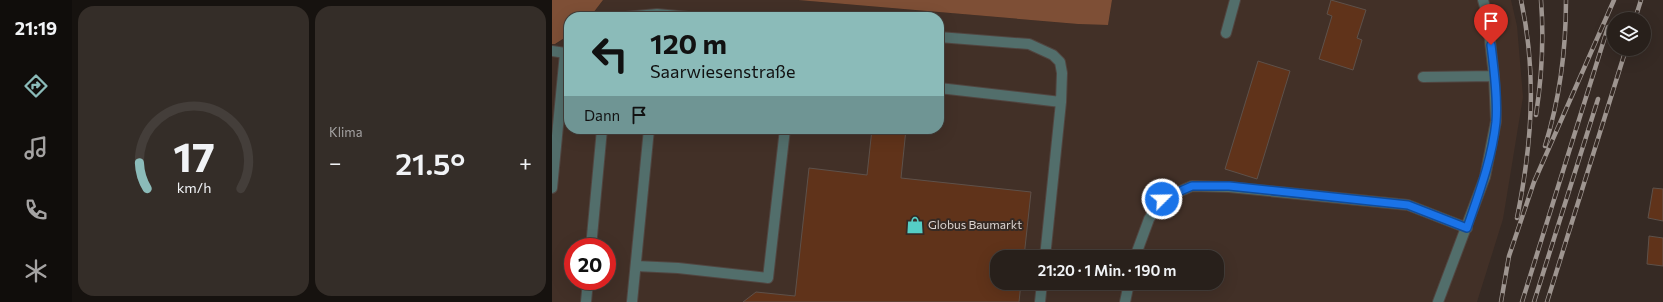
<!DOCTYPE html>
<html lang="de">
<meta charset="utf-8">
<style>
:root{--surface:#28201b;--page:#342d28;--text:#f1f3f6;--muted:#a5a3a3;--line:#443e3a;--accent:#8bbbb9}
body{margin:0;font-family:Commissioner,sans-serif;background:var(--page);color:var(--text);height:100vh;display:flex;flex-direction:column;font-size:15px;white-space:nowrap}
*{box-sizing:border-box;margin:0}
p{font-size:13px;color:var(--muted)}
.icon{flex:none;width:22px;height:22px;fill:none;stroke:currentColor;stroke-width:2;stroke-linecap:round;stroke-linejoin:round}
.map{position:relative;flex:1;overflow:hidden}
.drawer{display:flex;flex-direction:column;gap:6px;padding:6px;background:#16120f;width:480px}
.drawer>*{flex:none}
.top-card{position:absolute;left:12px;top:12px;width:380px;height:122px;border-radius:16px;box-shadow:0 4px 16px #0002,0 0 0 1px var(--line);background:#8bbbb9;color:#111;overflow:hidden}
.tools{position:absolute;left:1055px;top:12px;display:grid;gap:8px}
.tools a{display:grid;place-items:center;width:44px;height:44px;border-radius:50%;background:var(--surface);box-shadow:0 4px 16px #0002,0 0 0 1px var(--line);font-size:20px}
.speed{position:absolute;left:12px;top:238px;display:flex;gap:8px;font-size:20px;font-weight:700;text-align:center}
.speed>*{display:grid;place-content:center;width:52px;height:52px;border-radius:50%;background:var(--surface);box-shadow:0 4px 16px #0002,0 0 0 1px var(--line);line-height:1}
.speed .limit{border:6px solid #d22;background:#fff;color:#111}
.pin{position:absolute;display:grid;place-items:center;width:34px;height:34px;color:#fff;margin:-41px -17px;border-radius:50% 50% 50% 0;rotate:-45deg;box-shadow:0 0 4px #0007}
.pin .icon{rotate:45deg}
.me{position:absolute;width:44px;margin:-22px;rotate:67deg;stroke-linejoin:round;filter:drop-shadow(0 0 3px #0008)}
.turn{display:flex;align-items:center;gap:14px;height:84px;padding:0 20px;font-size:18px}
.turn .icon{width:52px;height:52px;stroke-width:2.5}
.turn b{display:block;font-size:28px;line-height:34px}
.then{display:flex;align-items:center;height:38px;padding:0 20px;background:#0003;gap:8px;font-size:15px}
.big{font-size:30px;font-weight:600;line-height:1.1}
.drawer .tile{flex:1;display:flex;flex-direction:column;justify-content:center;gap:6px;min-width:0;padding:0 14px;border-radius:16px;background:var(--page)}
.drawer .dial{align-items:center;gap:0}
.dial svg{height:104px;overflow:visible;fill:none;stroke:var(--line);stroke-width:7;stroke-linecap:round;text-anchor:middle}
.dial text{fill:var(--text);stroke:none}
.heat{display:flex;justify-content:space-between;align-items:center;font-size:22px;direction:ltr}
.drawer .tiles{flex:1;display:grid;gap:6px;grid-template-columns:repeat(2,1fr)}
.trip{position:absolute;left:438px;top:250px;width:234px;height:40px;border-radius:16px;background:var(--surface);box-shadow:0 4px 16px #0002,0 0 0 1px var(--line);font-weight:600;line-height:40px;text-align:center}
main{display:flex;flex:1;min-height:0}
.tabs{display:flex;flex-direction:column;width:72px;justify-content:space-around;align-items:center;background:#100d0b;color:var(--muted)}
.tabs .icon{width:28px;height:28px}
.tabs .selected{color:var(--accent)}
.tabs b{font-size:18px;color:var(--text)}
.map>svg:first-child{display:block}
.built{fill:#423027;fill-rule:evenodd}
.forest{fill:#7e4f36}
.building{fill:#60331a;stroke:#5e514a}
.lines{fill:none;stroke-linecap:round;stroke-linejoin:round}
.minor-casing{stroke:#514540;stroke-width:12}
.minor{stroke:#526e6b;stroke-width:10}
.rail-casing{stroke:#9e9590;stroke-width:4.5}
.rail{stroke:#362a24;stroke-width:3;stroke-dasharray:9;stroke-linecap:butt}
.route-casing{stroke:#114b97;stroke-width:10}
.route{stroke:#1a73e8;stroke-width:7}
.labels{text-anchor:middle;stroke-width:4;stroke-linejoin:round;paint-order:stroke}
.poi-label{font-size:12px;fill:#dcd4d0;stroke:#362a24;text-anchor:start}
</style>
<main>
<nav class="tabs">
<b>21:19</b>
<svg class="icon selected" aria-label="directions" viewBox="0 0 24 24"><path d="M12 3l9 9-9 9-9-9zM9 14v-3h6M13 9l2 2-2 2"/></svg>
<svg class="icon" aria-label="music" viewBox="0 0 24 24"><path d="M9 18V5l10-2v13"/><circle cx="6" cy="18" r="3"/><circle cx="16" cy="16" r="3"/></svg>
<svg class="icon" aria-label="phone" viewBox="0 0 24 24"><path d="M5 4h4l2 5-3 2q2 4 5 5l2-3 5 2v4C11 20 4 13 5 4z"/></svg>
<svg class="icon" aria-label="climate" viewBox="0 0 24 24"><path d="M12 3v18M4 7l16 10M4 17L20 7"/></svg>
</nav>
<section class="drawer">
<div class="tiles">
<div class="tile dial"><svg viewBox="0 0 100 80">
<path d="M14 69A42 42 0 1 1 86 69"/>
<path d="M14 69A42 42 0 0 1 8 49" stroke="#8bbbb9"/>
<text x="50" y="56" font-size="32" font-weight="700">17</text>
<text x="50" y="72" font-size="11">km/h</text>
</svg></div>
<div class="tile"><p>Klima</p>
<div class="heat"><a>−</a><b class="big">21.5°</b><a>+</a></div>
</div>
</div>
</section>
<div class="map">
<svg width="1111" height="302" viewBox="0 0 1111 302">
<rect width="100%" height="100%" fill="#362a24"/>
<path class="built" d="M51 0H246L526 24 556 25 560 0H959L965 26 971 97 951 219 925 302H0V44H4L17 35V129H387V17H38ZM21 247H55V281H21ZM445 257H665V283H445Z"/>
<path class="forest" d="M0 0H51L38 17H17V35L3 44H0Z
M246 0H560L556 25 526 24Z"/>
<path class="building" d="M779 0 814 10 805 38 810 40 801 70 767 59 780 16 775 14Z
M706 61 738 71 705 179 673 169Z
M320 129H354L349 178 479 192 472 257H445V283H469L467 302H191L204 292 243 296 257 168 315 175Z
M1101 188 1111 189V221L1096 218Z
M1097 236 1111 238V266L1095 264Z"/>
<g class="lines">
<g class="minor-casing">
<path id="minor" d="M74 17 105 14 136 17
M674 33 683 0
M387 37 477 44 501 55 508 62 510 73 509 102 493 257
M0 51 13 53 17 50
M871 77 942 76
M387 88 509 102
M0 188 13 53
M39 247 50 129
M583 257 597 219 610 199 640 186 677 187 856 205 915 228
M84 266 126 268 216 278 233 129
M34 302 36 281
M80 302 97 129
M488 302 490 283
M573 302 577 283
M886 302 933 177 944 121 942 76 935 14 931 0"/>
</g>
<use href="#minor" class="minor"/>
<g class="rail-casing">
<path id="rail" d="M1083 19 1089 0
M984 115C990 76 992 39 989 0
M993 146C1008 98 1014 49 1014 0
M965 218C980 144 985 74 969 0
M949 302 957 256 982 182 1062 0
M970 302 1056 27
M982 302 1046 99
M995 302 1074 49"/>
</g>
<use href="#rail" class="rail"/>
</g>
<g class="lines">
<g class="route-casing">
<path id="route" d="M610 199 640 186H677L856 205 915 228C927 193 940 159 944 122 946 98 942 69 939 45"/>
</g>
<use href="#route" class="route"/>
</g>
<defs>
<g id="shop-bare" transform="scale(1.38)"><path d="M-5-2.5h2.3a2.7 3.5 0 0 1 5.4 0H5L5.5 6h-11ZM-1.5-2.5h3a1.5 2.3 0 0 0-3 0Z" fill="#55cec5" stroke="#362a24" stroke-width="2.5" paint-order="stroke"/></g>
</defs>
<g fill-rule="evenodd">
<use href="#shop-bare" x="363" y="225"/>
</g>
<g class="labels">
<g class="poi-label">
<text x="376" y="229">Globus Baumarkt</text>
</g>
</g>
</svg>
<div class="tools">
<a><svg class="icon" aria-label="layers" viewBox="0 0 24 24"><path d="M12 4l9 5-9 5-9-5zM3 14l9 5 9-5"/></svg></a>
</div>
<div class="speed"><div class="limit">20</div></div>
<div class="pin" style="left:939px;top:45px;background:#d93025"><svg class="icon" aria-label="arrive" viewBox="0 0 24 24"><path d="M6 21V4h12l-3 4 3 4H6"/></svg></div>
<svg class="me" style="left:610px;top:199px" viewBox="-20 -20 40 40"><circle r="17" fill="#1a73e8" stroke="#fff" stroke-width="3"/><path d="M0-11L8 9 0 5-8 9z" fill="#fff"/></svg>
<div class="trip">21:20 · 1 Min. · 190 m</div>
<div class="top-card">
<div class="turn"><svg class="icon" aria-label="left" viewBox="0 0 24 24"><path d="M17 20v-9H6M10 6l-5 5 5 5"/></svg><div><b>120 m</b>Saarwiesenstraße</div></div>
<div class="then">Dann<svg class="icon" aria-label="arrive" viewBox="0 0 24 24"><path d="M6 21V4h12l-3 4 3 4H6"/></svg></div>
</div>
</div>
</main>
